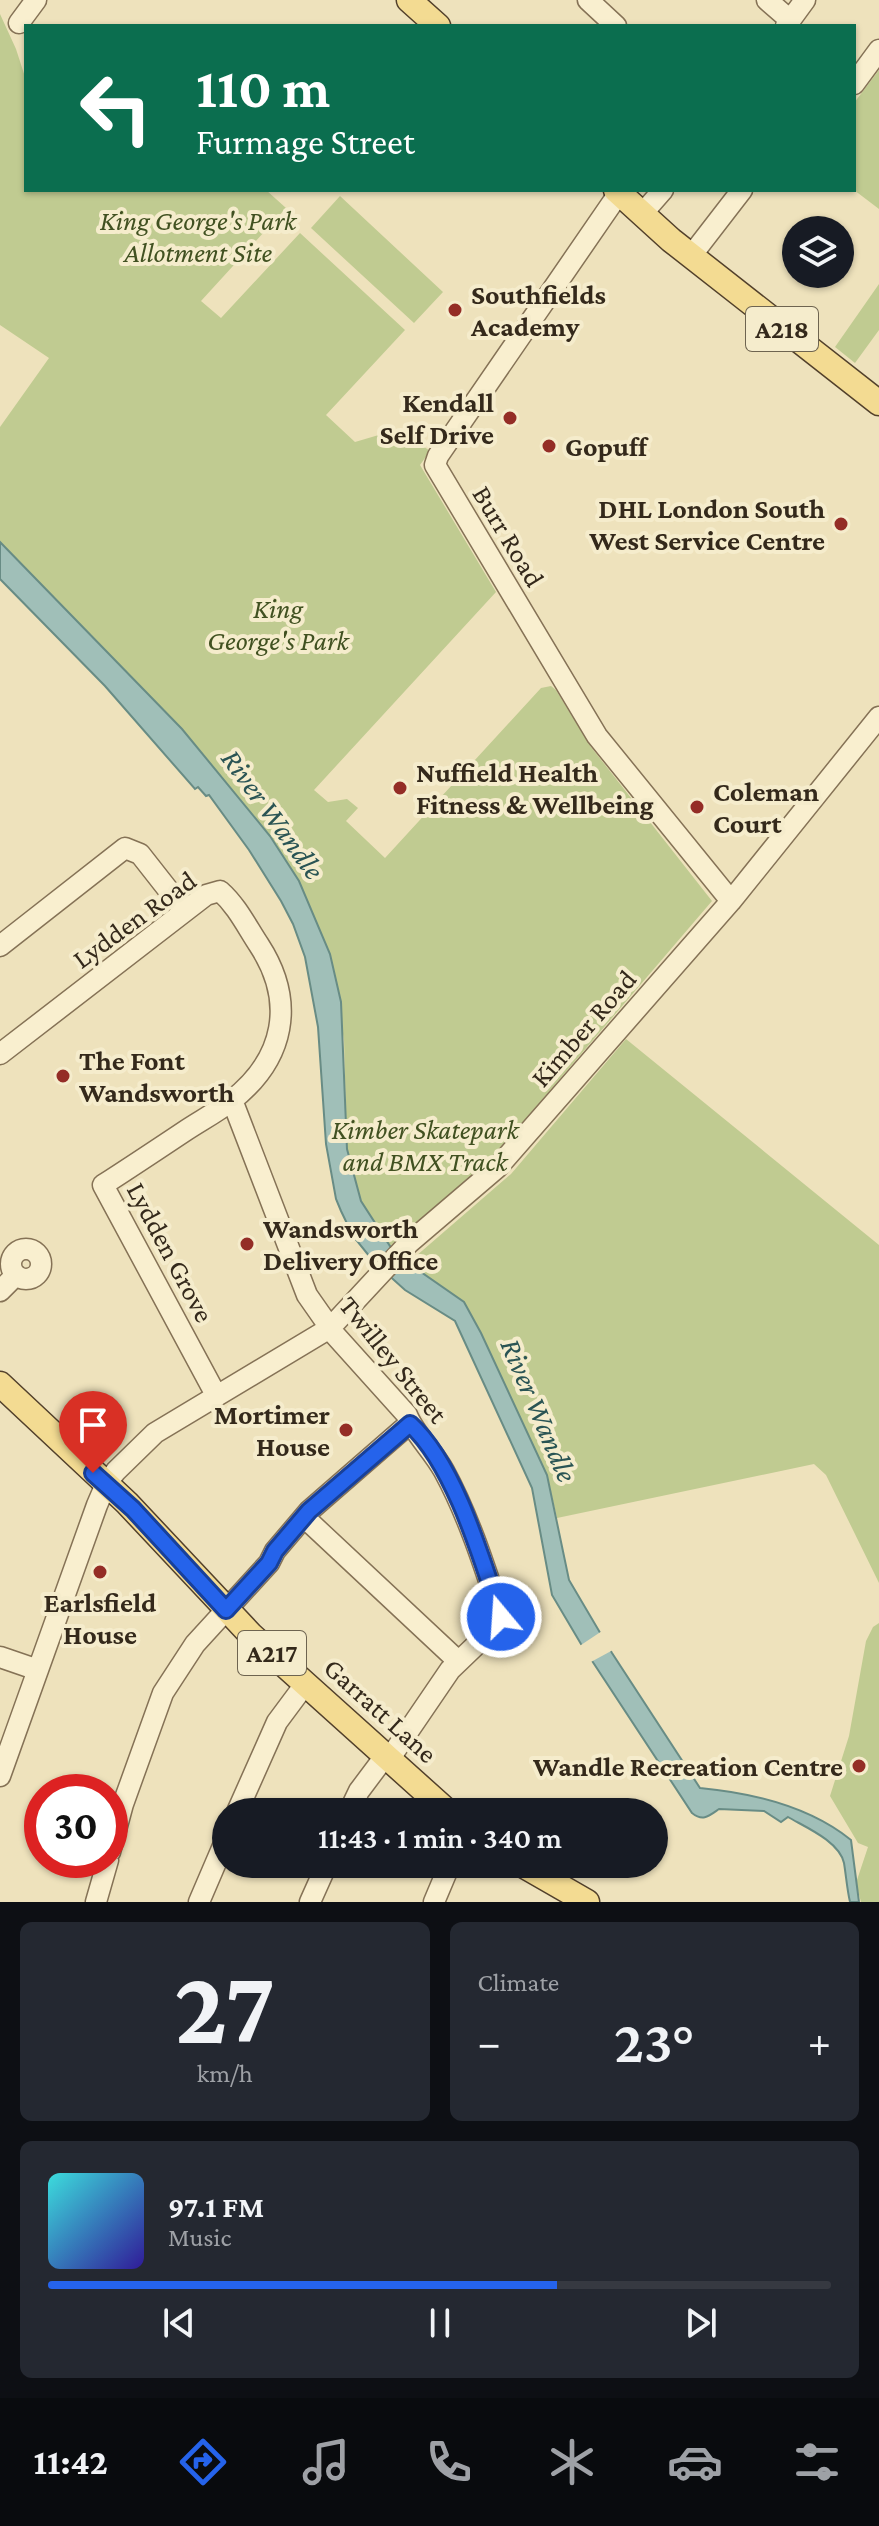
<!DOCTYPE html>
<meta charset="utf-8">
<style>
:root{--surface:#171b24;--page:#242831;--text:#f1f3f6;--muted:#9ea1a6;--line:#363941;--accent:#2563eb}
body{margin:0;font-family:"Crimson Pro",serif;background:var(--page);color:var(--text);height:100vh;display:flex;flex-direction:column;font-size:30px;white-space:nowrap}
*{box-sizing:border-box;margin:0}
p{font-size:26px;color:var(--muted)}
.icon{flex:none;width:44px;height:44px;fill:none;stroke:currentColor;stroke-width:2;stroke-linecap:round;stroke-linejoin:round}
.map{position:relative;height:1902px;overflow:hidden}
.side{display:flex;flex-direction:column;gap:20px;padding:20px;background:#0d0f14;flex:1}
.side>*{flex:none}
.guide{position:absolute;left:24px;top:24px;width:832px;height:168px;border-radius:0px;box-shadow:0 2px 6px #0004;background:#0b6e4f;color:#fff;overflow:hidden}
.buttons{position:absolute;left:782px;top:216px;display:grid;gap:16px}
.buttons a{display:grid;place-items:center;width:72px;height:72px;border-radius:50%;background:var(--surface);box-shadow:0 2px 6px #0004;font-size:40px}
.speed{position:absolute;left:24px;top:1774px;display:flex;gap:16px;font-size:40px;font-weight:700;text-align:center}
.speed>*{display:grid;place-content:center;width:104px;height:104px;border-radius:50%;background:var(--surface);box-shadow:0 2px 6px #0004;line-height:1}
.speed .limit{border:12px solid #d22;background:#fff;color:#111}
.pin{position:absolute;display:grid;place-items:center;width:68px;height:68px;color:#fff;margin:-82px -34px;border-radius:50% 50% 50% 0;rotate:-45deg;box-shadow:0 0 8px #0007}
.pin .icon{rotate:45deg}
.me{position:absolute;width:88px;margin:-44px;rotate:342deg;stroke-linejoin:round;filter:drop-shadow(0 0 6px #0008)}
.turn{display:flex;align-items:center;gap:28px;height:168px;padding:0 40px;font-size:36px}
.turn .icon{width:104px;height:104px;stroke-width:2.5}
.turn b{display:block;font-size:56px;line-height:68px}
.big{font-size:60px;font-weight:600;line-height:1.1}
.side .tile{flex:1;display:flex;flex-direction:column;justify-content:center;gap:12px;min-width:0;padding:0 28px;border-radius:12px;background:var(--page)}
.side .dial{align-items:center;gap:0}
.dial b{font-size:104px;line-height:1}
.song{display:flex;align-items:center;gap:24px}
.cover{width:96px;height:96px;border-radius:12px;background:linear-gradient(135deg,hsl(180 70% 55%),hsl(250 70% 35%))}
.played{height:8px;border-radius:4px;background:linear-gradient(90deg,var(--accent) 65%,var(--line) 65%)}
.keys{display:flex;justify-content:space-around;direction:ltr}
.heat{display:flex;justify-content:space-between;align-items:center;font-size:44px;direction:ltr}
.side .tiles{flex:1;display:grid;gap:20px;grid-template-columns:1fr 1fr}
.tile:last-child{grid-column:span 2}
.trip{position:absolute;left:212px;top:1798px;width:456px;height:80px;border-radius:40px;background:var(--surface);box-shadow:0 2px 6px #0004;font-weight:600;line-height:80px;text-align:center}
.tab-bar{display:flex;height:128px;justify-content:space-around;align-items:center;background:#090b0e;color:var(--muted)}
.tab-bar .icon{width:56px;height:56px}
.tab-bar .on{color:var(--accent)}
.tab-bar b{font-size:36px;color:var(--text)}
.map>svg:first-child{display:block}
.green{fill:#c0cb91}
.water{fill:#a0bfb8;stroke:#688c85;stroke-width:2}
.pier{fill:#eee2bc}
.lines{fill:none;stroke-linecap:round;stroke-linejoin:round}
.minor-casing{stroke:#857256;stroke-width:23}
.major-casing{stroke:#52402b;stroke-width:27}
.minor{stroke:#f9efcf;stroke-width:20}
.major{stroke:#f3db92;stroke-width:24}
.route-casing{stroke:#184099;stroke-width:20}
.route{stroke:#2563eb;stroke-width:14}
.poi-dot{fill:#942d26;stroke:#f5eccc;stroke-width:3}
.labels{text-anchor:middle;stroke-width:8;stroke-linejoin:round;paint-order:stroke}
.shield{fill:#f5eccc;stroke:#6e6450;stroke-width:2}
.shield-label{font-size:26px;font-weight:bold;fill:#34291b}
.park-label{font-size:28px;font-style:italic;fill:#415121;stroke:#f5eccc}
.poi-label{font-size:28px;font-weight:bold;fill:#34291b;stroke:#f5eccc;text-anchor:start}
.street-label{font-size:28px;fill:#34291b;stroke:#f5eccc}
.water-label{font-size:30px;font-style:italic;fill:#2a5454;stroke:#f5eccc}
</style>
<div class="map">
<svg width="879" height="1902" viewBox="0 0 879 1902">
<rect width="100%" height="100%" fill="#eee2bc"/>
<path class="green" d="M0 14 16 49 26 80V190H266L286 208 201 301 221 318 300 233 405 330 326 415 355 442 399 429 430 451 420 465 496 592 314 790 328 802 347 799 358 808 346 821 385 858 541 688 551 686 556 690 591 747 712 901 493 1157 390 1246 361 1201 347 1149 344 1040 330 954 299 881 270 836 0 542V427L49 358 0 325Z
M879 70V209L854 190V103Z
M340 196 443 292 414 323 311 228Z
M879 284V330L855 363 835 347Z
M626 1039 879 1245V1583L826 1475 814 1464 557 1518 547 1475 481 1334 464 1302 408 1263 511 1174Z
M879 1623V1902H861L856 1883 868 1847 858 1843 830 1796 849 1736 866 1641 873 1627Z"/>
<path class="water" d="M0 542 182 729 270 836 299 881 330 954 341 1002 347 1149 361 1201 390 1246 408 1263 464 1302 481 1333 547 1475 569 1580 612 1653 700 1788C753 1793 809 1806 851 1840L859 1902H850C847 1889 846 1875 844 1863 839 1841 805 1827 788 1817L781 1822 764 1811 719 1809C709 1816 703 1822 692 1813L581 1644 552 1595 532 1488 455 1321 405 1290 374 1262 353 1236 341 1211 336 1199 326 1144 318 1027 305 957 293 924 281 901 249 850 209 795 206 796 198 787 195 789 105 686 0 579Z"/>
<path class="pier" d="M602 1631 613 1650 589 1663 578 1647Z"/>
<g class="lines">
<g class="minor-casing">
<path id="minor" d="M588 0 616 26
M767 0 790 20
M19 23 36 0
M786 26 805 0
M854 84 879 50
M619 193 438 456 435 465 597 736 731 901
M642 214 663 190
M691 256 742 190
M0 946 125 848 140 854 184 910
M0 1054 206 895 220 891C237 906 247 927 259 945 296 1002 285 1059 231 1101 217 1112 200 1121 185 1131 158 1149 131 1167 103 1185L216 1395
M232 1100 307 1295 335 1335 407 1415C414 1433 433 1451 444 1471 469 1517 485 1568 501 1617L500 1622 450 1670 390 1758
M11 1264a15 15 0 1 1 30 0a15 15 0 1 1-30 0Z
M0 1291 16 1275
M304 1517 458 1661
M0 1657 38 1670
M0 1776 97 1505 106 1484 116 1471 155 1433 330 1328 409 1243 498 1167 731 901 879 717
M237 1812 277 1722 306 1683
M349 1812 359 1791 386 1755
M110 1852 123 1804 163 1693 195 1644 269 1563 275 1551 309 1511 409 1424
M96 1902 108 1860
M199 1902 226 1839
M310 1902 327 1864
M434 1902 450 1864"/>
</g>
<g class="major-casing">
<path id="major" d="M409 0 438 26
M616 190 671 240 879 403
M0 1384 127 1503 251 1635 448 1812
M521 1864 587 1902"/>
</g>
<use href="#minor" class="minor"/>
<use href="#major" class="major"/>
</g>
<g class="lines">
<g class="route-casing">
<path id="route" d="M93 1473 133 1509 226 1610 269 1563 275 1551 309 1511 410 1424C455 1465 482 1560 501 1617"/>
</g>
<use href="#route" class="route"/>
</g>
<g class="poi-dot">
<circle cx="455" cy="310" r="8"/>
<circle cx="510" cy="418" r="8"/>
<circle cx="549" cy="446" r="8"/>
<circle cx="841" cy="524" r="8"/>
<circle cx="400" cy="788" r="8"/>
<circle cx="697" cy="807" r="8"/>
<circle cx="63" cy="1076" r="8"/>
<circle cx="247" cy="1244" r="8"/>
<circle cx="346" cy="1430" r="8"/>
<circle cx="100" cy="1572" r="8"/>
<circle cx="859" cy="1766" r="8"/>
</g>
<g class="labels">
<g class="shield">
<rect x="746" y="307" width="72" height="44" rx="6"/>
<rect x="238" y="1631" width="68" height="44" rx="6"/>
</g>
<g class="shield-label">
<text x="782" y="338">A218</text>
<text x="272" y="1662">A217</text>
</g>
<g class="park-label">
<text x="198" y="230">King George's Park<tspan x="198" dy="32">Allotment Site</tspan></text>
<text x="278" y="618">King<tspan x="278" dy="32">George's Park</tspan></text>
<text x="425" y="1139">Kimber Skatepark<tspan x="425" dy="32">and BMX Track</tspan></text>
</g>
<g class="poi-label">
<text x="471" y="304">Southfields<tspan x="471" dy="32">Academy</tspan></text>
<text x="494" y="412" text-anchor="end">Kendall<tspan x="494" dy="32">Self Drive</tspan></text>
<text x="565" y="456">Gopuff</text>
<text x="825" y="518" text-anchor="end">DHL London South<tspan x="825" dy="32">West Service Centre</tspan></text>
<text x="416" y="782">Nuffield Health<tspan x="416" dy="32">Fitness &amp; Wellbeing</tspan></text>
<text x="713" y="801">Coleman<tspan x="713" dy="32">Court</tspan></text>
<text x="79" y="1070">The Font<tspan x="79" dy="32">Wandsworth</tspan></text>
<text x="263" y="1238">Wandsworth<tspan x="263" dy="32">Delivery Office</tspan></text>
<text x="330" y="1424" text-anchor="end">Mortimer<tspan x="330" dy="32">House</tspan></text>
<text x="100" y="1612" text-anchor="middle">Earlsfield<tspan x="100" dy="32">House</tspan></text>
<text x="843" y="1776" text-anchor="end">Wandle Recreation Centre</text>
</g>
<g class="street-label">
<text transform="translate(509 536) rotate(59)" y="10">Burr Road</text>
<text transform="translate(134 919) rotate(-36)" y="10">Lydden Road</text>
<text transform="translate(583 1028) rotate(-49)" y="10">Kimber Road</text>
<text transform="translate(171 1252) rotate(62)" y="10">Lydden Grove</text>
<text transform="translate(394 1359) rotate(51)" y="10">Twilley Street</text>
<text transform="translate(381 1710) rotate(42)" y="10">Garratt Lane</text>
</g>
<g class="water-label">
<text transform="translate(273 814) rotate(54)" y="10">River Wandle</text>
<text transform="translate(539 1410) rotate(67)" y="10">River Wandle</text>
</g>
</g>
</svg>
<div class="buttons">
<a><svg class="icon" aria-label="layers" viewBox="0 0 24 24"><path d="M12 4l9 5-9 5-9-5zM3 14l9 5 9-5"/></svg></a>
</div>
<div class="speed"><div class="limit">30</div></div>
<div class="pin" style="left:93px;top:1473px;background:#d93025"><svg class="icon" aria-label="arrive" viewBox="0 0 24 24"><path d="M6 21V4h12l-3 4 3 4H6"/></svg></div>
<svg class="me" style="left:501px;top:1617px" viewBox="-20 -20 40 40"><circle r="17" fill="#2563eb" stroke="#fff" stroke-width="3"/><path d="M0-11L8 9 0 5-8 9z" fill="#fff"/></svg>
<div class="trip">11:43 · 1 min · 340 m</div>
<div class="guide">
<div class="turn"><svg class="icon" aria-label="left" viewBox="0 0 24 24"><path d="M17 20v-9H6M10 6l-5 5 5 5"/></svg><div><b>110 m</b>Furmage Street</div></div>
</div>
</div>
<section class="side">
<div class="tiles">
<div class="tile dial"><b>27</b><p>km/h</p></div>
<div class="tile"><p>Climate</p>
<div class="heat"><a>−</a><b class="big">23°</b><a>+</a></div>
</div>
<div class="tile">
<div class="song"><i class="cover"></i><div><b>97.1 FM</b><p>Music</p></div></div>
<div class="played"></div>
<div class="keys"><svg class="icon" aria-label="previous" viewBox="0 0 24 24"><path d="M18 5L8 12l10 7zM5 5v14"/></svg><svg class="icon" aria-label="pause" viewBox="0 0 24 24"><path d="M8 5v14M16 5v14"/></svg><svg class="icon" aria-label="next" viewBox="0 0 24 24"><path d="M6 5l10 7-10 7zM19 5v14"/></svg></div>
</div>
</div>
</section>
<nav class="tab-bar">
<b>11:42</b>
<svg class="icon on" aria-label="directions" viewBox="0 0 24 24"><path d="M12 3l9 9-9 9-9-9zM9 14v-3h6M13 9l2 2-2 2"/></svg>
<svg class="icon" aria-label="music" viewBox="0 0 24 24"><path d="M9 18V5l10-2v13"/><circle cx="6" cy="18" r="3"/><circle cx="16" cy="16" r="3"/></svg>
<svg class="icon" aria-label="phone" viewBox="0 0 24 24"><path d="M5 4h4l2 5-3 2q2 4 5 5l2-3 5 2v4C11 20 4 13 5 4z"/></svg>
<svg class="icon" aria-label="climate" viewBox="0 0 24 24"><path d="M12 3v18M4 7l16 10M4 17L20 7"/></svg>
<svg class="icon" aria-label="car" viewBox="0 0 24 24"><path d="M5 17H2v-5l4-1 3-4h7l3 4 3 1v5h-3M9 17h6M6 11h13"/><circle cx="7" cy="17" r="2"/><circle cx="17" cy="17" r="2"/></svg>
<svg class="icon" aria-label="filters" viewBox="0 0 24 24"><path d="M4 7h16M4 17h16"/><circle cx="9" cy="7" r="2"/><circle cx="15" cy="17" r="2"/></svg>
</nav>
